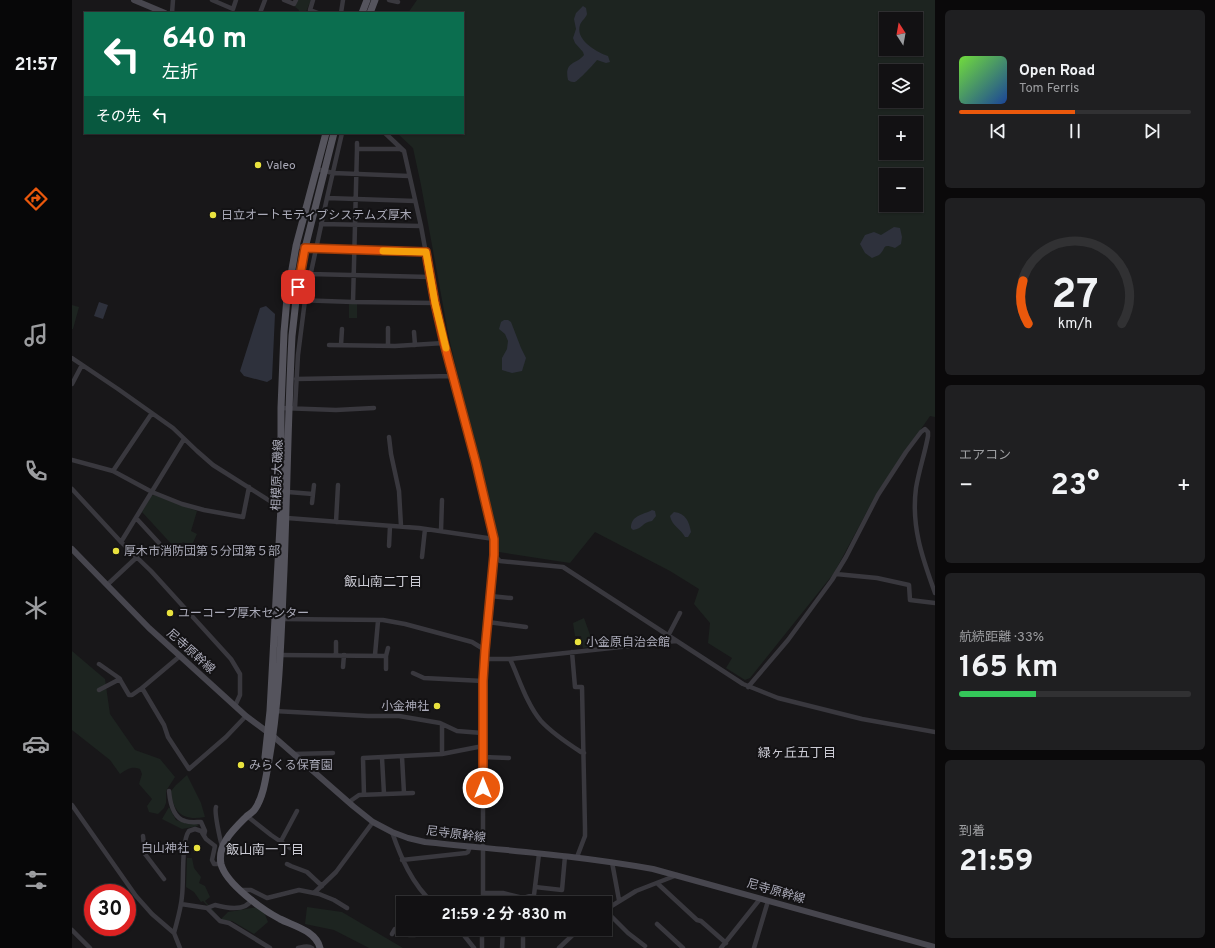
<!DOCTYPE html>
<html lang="ja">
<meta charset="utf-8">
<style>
:root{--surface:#121113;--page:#1f1f21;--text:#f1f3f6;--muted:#9c9da0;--line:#313133;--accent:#ea580c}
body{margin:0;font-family:Overpass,"Noto Sans JP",sans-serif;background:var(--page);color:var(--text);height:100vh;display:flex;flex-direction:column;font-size:15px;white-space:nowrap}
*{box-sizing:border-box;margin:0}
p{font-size:13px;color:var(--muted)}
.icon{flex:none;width:22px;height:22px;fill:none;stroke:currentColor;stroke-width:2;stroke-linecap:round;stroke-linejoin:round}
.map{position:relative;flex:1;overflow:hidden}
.panel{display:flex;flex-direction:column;gap:10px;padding:10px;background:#0a090a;width:280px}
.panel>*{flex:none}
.banner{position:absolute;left:12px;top:12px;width:380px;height:122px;border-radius:0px;box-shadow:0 1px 3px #0004,0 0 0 1px var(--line);background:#0b6e4f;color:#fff;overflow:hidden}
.needle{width:26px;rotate:349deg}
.controls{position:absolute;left:807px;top:12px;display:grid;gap:8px}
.controls a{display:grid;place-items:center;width:44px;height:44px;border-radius:0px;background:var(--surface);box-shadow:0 1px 3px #0004,0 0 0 1px var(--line);font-size:20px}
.speed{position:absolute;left:12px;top:884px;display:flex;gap:8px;font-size:20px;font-weight:700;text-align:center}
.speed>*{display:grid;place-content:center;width:52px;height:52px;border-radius:50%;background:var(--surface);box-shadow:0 1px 3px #0004,0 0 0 1px var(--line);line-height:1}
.speed .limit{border:6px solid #d22;background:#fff;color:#111}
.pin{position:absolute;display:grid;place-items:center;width:34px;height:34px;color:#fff;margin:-17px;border-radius:8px;box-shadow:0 2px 6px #0006}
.me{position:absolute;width:44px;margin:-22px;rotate:0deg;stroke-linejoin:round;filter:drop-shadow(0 0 3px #0008)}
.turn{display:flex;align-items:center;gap:14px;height:84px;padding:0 12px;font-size:18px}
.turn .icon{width:52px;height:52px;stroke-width:2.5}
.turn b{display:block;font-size:28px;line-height:34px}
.then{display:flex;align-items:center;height:38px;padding:0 12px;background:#0003;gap:8px;font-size:15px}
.big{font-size:30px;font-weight:700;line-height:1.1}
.panel .tile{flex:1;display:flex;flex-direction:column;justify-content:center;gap:6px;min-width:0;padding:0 14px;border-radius:6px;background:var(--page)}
.panel .dial{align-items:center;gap:0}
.dial svg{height:104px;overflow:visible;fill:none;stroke:var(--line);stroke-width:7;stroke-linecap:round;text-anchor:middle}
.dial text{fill:var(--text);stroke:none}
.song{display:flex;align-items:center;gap:12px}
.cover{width:48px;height:48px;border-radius:6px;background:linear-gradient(135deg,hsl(100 70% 55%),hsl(220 70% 35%))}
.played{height:4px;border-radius:2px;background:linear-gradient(90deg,var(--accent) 50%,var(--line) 50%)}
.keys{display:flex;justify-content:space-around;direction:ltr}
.heat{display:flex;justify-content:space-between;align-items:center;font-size:22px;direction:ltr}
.charge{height:6px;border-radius:3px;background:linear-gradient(90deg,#34c759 33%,var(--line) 0)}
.trip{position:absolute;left:324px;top:896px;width:216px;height:40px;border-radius:0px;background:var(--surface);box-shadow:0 1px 3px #0004,0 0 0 1px var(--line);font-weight:700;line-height:40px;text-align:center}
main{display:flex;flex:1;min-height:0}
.dock{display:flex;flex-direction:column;width:72px;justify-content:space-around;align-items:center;background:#070708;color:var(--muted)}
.dock .icon{width:28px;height:28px}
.dock .selected{color:var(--accent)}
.dock b{font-size:18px;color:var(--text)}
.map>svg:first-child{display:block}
.green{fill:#1d2420;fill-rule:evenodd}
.water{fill:#2e313c}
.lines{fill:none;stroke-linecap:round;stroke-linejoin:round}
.street{stroke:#39383e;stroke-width:4.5}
.secondary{stroke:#47464e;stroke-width:6}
.primary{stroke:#55545d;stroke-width:7}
.route-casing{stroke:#983908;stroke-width:10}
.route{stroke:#ea580c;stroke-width:7}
.slow{stroke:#f59e0b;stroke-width:7}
.poi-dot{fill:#e9e23e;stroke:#131214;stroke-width:1.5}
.labels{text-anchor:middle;stroke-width:4;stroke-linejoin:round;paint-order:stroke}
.poi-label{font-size:12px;fill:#aaaab8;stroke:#131214;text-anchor:start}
.street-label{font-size:12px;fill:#aaaab8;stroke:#131214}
.neighbourhood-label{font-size:13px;fill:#cbcbd4;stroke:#131214}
</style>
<main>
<nav class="dock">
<b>21:57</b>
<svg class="icon selected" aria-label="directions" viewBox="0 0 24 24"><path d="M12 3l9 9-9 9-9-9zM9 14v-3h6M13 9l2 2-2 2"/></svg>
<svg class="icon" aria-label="music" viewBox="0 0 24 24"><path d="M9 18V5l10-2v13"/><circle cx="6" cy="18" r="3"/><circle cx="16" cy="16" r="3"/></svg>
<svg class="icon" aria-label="phone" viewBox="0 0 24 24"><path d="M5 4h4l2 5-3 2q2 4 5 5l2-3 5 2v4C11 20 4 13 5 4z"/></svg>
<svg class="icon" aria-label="climate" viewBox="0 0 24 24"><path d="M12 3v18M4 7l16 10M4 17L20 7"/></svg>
<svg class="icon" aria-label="car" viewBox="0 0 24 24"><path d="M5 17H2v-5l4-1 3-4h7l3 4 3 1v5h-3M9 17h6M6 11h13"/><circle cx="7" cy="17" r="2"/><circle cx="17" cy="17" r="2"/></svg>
<svg class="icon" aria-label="filters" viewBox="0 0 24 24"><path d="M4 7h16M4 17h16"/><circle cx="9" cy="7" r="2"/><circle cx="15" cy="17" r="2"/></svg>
</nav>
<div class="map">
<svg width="863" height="948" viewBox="0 0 863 948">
<rect width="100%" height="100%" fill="#181719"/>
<path class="green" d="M226 0H239L234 12 231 11 230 13H226L227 10 223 7Z
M345 0H863V417L858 416 805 493 762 573 678 678 673 680 654 668 660 658 636 643 638 623 622 604 627 589 598 571 523 532 498 563 427 552 377 338 349 185 341 148 325 133H391V13H336ZM814 19H844V49H814ZM814 71H844V101H814ZM814 123H844V153H814ZM814 175H844V205H814Z
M277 303 285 304V318H277Z
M0 305 7 307 1 329H0Z
M82 495 125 511 119 531 125 534 119 547 111 542 104 549 70 512 79 496Z
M512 618 522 646 511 648 509 636H503L501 623Z
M0 651 33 679 38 714 63 750 88 759 103 777 94 791V803L92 808 86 814 77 812 75 806 80 799 67 784 70 774 68 769C60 766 55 769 48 774L38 760 0 730Z
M115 775 129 803 133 817C111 821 101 813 99 791L104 785Z
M97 807 104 820 113 823H125L126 826 110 829 90 819Z
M115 858H120L122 868 129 877 127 883 133 886 138 897 133 901 149 919 156 912 185 907 192 912 196 922 182 934 160 921 149 920 131 901 129 902 122 892 114 887Z
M235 907 270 912 331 948H297L262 930 233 924Z"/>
<path class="water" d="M511 6 514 8 515 14C514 18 509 21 508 25 503 40 525 52 536 56L538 62 534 63 525 60C523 63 506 81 503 82 500 82 499 82 496 80 492 61 504 65 512 55L511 52 503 43 501 38 504 29 502 19 504 13Z
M822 227 828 228 830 237 829 244 823 248C809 243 815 248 807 255 805 256 802 257 800 258L793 253 788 244 793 235 802 232 809 235Z
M27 302 36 305 31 319 22 316Z
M194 306 203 314 200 379 195 382 172 376 168 371 188 308Z
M432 320H436L439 322 449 348 454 358 450 371 440 373 430 370V358L435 349 436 341 433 334 427 329 429 322Z
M580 510 583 511 584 516 580 521C570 522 571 529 561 530L559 528C559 515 571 515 580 510Z
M602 512C614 513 617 522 619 532L616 537H613C609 529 600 526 598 516Z"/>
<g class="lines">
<path class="street" d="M140 0 161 9 164 0
M212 0 222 4 224 0
M241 0 238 10 246 13
M317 0 326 2
M100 13 101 0
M188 13 193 0
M269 13 271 0
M313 133 332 151 349 226 363 303 405 463 422 539V555L413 650 411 681V893H431L451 898 462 895 467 854
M285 143V149
M332 151 328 149H285L281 302 363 303
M244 169 261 173 337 176
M255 198 270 133
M249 224 349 226
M224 246 244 249 353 252
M238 274 358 277
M215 298 224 300 281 302
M342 332 343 345
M257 345 323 346 372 343
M269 345 270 329
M316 346V328
M0 358 46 389 101 428 125 451 141 465 209 508
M224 379 381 376
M0 384 10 365
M209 408 264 410 302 408
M223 408 226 355 233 300 255 198 343 201
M317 437 319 454 327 491 329 526
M0 460 41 471 80 492 110 504 132 510 171 517 177 487
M41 471 80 413
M0 489 49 542 79 571 159 659 168 674V695L163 706
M216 492 241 494 242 485
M240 503 241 494
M213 515 215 518 347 528 422 539
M64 518 87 543
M264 522 266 485
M369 531 370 500
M49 542 112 439
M317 546 318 526
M422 555 428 561 491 567 671 684 706 698 790 719 863 732
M350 557 353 529
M764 574 805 578 837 585 838 600 863 603
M35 585 65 557
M418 596 439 598
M209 619 311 620 333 624 400 642 413 650
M416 622 454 627
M596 636 608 613
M264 642V655
M500 652 503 687H510L513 828V836L505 857
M207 655 314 656V669
M303 655 306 621
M314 656 316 648
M413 659H438L604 641
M438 659C447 678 455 705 469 721 480 733 495 743 509 752L512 753
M27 664 47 678 57 695H60L70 688 108 656
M271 667 272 655
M341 673 352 678 411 681
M676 687 716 640 760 580 774 557 806 495 834 452 849 432 853 429 856 432V436C853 453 847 470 844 488 839 526 850 557 863 593
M70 688 92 725 96 737 117 769 154 737 174 716
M27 690 48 679
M202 711 296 716H327L368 723 385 731 410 733
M221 754 261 753
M370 754 411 746
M330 757 332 793
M411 757 437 758
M310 758 312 794
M97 791C98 802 101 818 113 821 118 823 124 822 129 822L133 831 132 835
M292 795 291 758 370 754V724
M277 802 287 795 341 793
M0 805 64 896 80 914 102 933 108 948
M144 807C142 812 148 839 150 846
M175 816 199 835 218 848
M320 832C329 858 340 884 361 903
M71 836 73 854 92 879
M209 841 225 811
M330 860 394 853 396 852 398 847
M540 862 547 900
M215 864 219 866 235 872 250 886
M585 883 625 920 629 921 654 943
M463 887 490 890 493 856
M169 890H179L195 898 227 890 247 894 262 900 275 908
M242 893 264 872 301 822
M180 899C174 912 154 908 143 905L135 908 148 921 157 923 198 948
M411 903V893
M431 903V893
M109 904 135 908
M533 910 564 891 605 875
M533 910 556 933 573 946
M585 924 611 948
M387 929 402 948
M0 930 18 948
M102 933C105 921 109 909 110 896 112 882 109 841 117 831L123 829 129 831 134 839 143 846 140 860 142 864H149
M320 934 323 929 337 935H343L347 929
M226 948C231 947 236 945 240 948
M410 948V929
M430 948 431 929
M451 948V929
M487 948 507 929
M649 948 688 899
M682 948 696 901"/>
<path class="secondary" d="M62 0 93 13
M0 549 77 628 108 656 174 716 201 736 281 806 301 822 320 832 336 838 353 842C429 850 505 855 581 869L863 947"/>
<path class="primary" d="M290 13 295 0
M298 13 303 0
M193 757 198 711 209 507V408L212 332 215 298 224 246 254 133
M248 948C244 931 222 926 208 919 191 910 154 884 149 864 145 844 162 829 175 816 178 814 181 812 183 809 192 796 194 776 197 760 208 698 209 634 212 570 215 492 216 414 220 336L224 300 233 248 262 133"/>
</g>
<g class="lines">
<g class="route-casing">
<path id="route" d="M226 287 233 248 354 252 363 303 372 343 404 463 422 539V555L413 650 411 681V788"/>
</g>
<use href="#route" class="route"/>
<path class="slow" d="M311 251 354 252 363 303 374 348"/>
</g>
<g class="poi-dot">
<circle cx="186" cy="165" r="4"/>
<circle cx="141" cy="215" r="4"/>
<circle cx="44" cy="551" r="4"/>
<circle cx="98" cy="613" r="4"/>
<circle cx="506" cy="642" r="4"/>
<circle cx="365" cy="706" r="4"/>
<circle cx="169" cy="765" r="4"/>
<circle cx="125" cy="848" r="4"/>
</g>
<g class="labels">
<g class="poi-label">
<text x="194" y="169">Valeo</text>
<text x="149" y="219">日立オートモティブシステムズ厚木</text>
<text x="52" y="555">厚木市消防団第５分団第５部</text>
<text x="106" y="617">ユーコープ厚木センター</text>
<text x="514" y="646">小金原自治会館</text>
<text x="357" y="710" text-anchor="end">小金神社</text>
<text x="177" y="769">みらくる保育園</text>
<text x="117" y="852" text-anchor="end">白山神社</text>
</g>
<g class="street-label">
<text transform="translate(205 475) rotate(-88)" y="4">相模原大磯線</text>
<text transform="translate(119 651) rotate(42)" y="4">尼寺原幹線</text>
<text transform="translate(384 834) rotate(7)" y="4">尼寺原幹線</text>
<text transform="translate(704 891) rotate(16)" y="4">尼寺原幹線</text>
</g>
<g class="neighbourhood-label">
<text x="311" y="586">飯山南二丁目</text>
<text x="725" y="757">緑ヶ丘五丁目</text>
<text x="193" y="854">飯山南一丁目</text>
</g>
</g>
</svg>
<div class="controls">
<a><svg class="needle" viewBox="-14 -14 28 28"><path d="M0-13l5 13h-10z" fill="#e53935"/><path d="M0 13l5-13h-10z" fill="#9c9da0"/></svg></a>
<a><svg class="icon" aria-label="layers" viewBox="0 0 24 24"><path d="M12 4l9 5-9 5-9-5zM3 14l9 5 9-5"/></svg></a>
<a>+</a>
<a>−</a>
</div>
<div class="speed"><div class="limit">30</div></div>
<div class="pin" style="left:226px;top:287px;background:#d93025"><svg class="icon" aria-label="arrive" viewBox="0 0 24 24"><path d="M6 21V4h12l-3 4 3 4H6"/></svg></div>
<svg class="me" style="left:411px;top:788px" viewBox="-20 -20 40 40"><circle r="17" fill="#ea580c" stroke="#fff" stroke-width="3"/><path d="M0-11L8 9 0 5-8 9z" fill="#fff"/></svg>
<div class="trip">21:59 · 2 分 · 830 m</div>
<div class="banner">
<div class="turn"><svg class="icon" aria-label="left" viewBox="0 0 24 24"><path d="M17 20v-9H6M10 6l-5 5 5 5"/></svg><div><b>640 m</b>左折</div></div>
<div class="then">その先<svg class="icon" aria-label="left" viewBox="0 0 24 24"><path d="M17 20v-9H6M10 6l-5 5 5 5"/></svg></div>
</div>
</div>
<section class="panel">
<div class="tile">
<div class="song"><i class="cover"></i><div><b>Open Road</b><p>Tom Ferris</p></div></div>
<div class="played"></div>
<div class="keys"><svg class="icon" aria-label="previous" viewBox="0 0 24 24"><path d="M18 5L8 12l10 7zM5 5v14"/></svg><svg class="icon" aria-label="pause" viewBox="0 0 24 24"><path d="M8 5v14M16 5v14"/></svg><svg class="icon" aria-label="next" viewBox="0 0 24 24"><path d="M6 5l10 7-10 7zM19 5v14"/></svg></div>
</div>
<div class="tile dial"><svg viewBox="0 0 100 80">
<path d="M14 69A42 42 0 1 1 86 69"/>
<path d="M14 69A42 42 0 0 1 10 36" stroke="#ea580c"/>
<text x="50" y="56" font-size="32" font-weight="700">27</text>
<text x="50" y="72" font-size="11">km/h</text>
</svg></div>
<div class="tile"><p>エアコン</p>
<div class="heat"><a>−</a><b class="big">23°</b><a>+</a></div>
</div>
<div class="tile"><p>航続距離 · 33%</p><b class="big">165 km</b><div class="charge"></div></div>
<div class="tile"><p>到着</p><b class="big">21:59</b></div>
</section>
</main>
